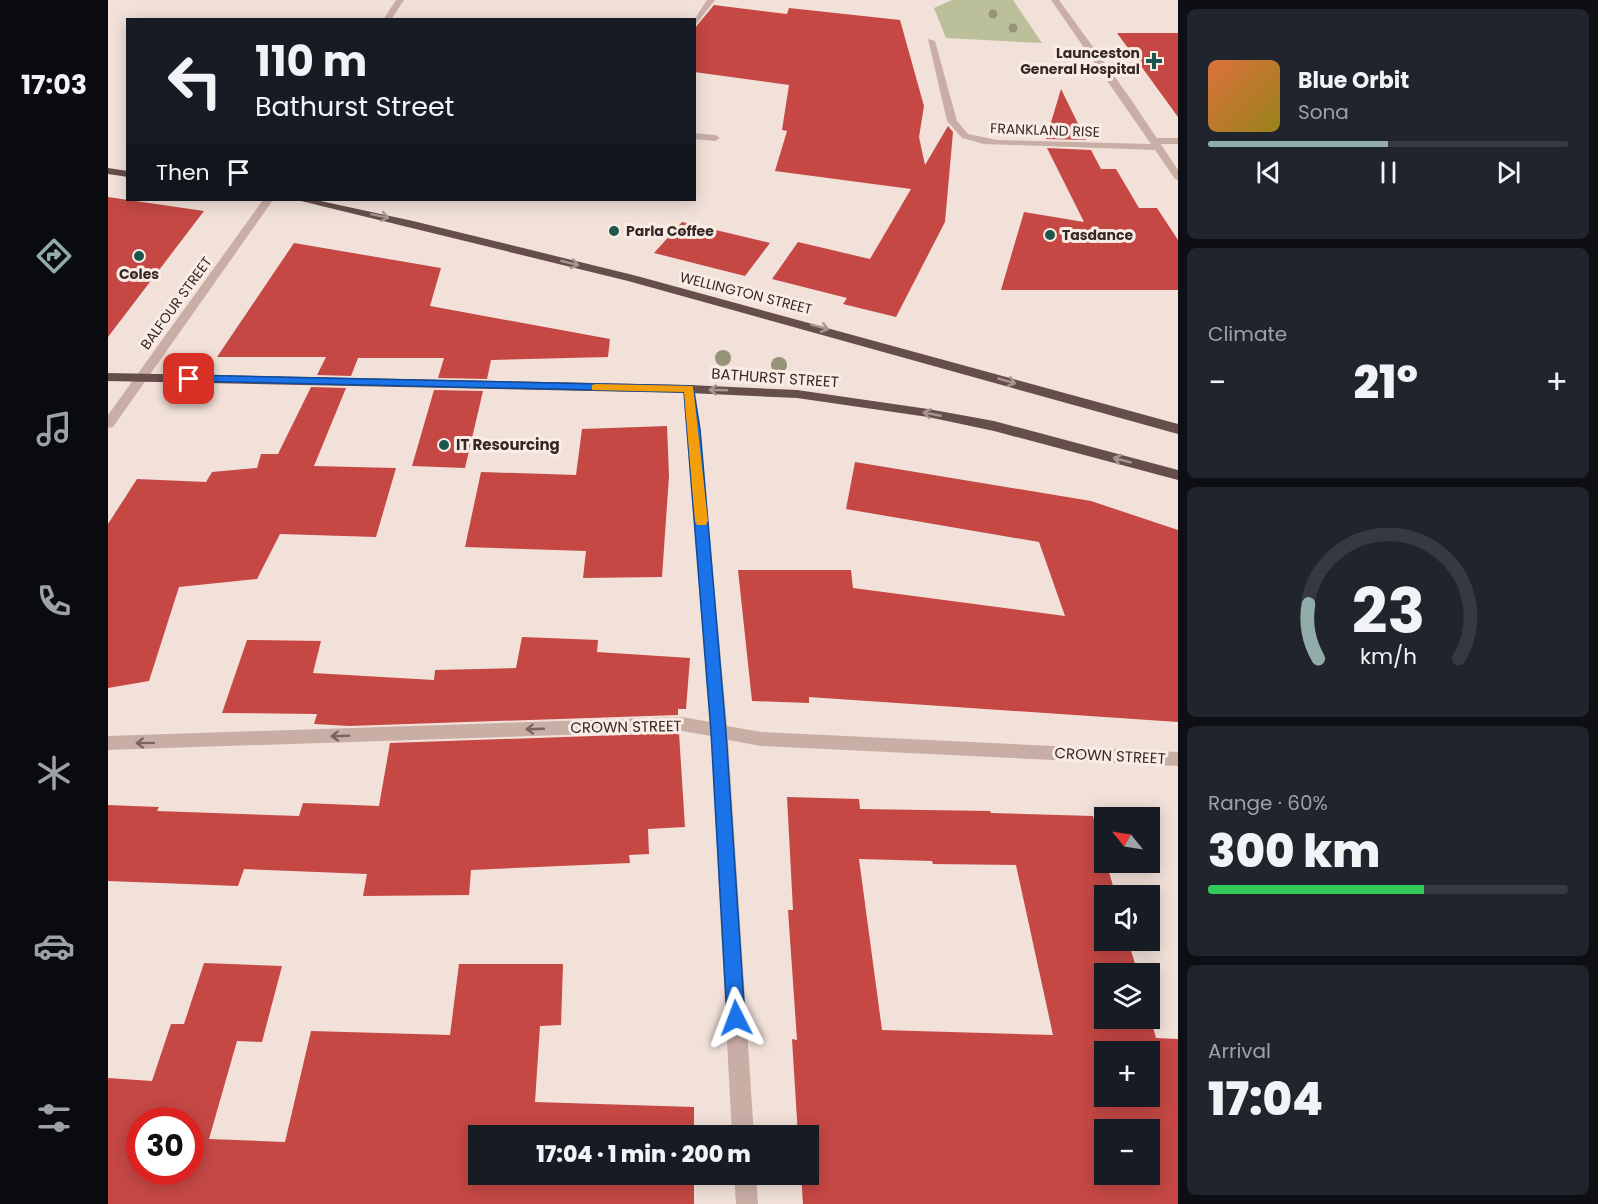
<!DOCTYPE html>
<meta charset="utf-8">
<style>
:root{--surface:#171b24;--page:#20242c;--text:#f1f3f6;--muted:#9ea1a6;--line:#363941;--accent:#92acaa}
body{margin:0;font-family:Poppins,sans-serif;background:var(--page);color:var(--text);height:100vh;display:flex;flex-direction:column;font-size:22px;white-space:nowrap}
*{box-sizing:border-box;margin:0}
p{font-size:20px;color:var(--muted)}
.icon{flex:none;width:33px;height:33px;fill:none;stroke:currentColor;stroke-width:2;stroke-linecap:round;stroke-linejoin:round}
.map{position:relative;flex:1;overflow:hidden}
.details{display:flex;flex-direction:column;gap:9px;padding:9px;background:#0d0f14;width:420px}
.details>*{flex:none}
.guide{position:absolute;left:18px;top:18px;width:570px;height:183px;border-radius:0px;box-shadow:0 3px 15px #0003;background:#171b24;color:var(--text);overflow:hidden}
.needle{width:39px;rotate:300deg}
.tools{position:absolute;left:986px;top:807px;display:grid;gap:12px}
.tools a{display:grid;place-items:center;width:66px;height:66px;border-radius:0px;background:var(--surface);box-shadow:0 3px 15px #0003;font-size:30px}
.speed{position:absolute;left:18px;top:1107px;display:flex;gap:12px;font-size:30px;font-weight:700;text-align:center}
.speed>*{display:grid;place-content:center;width:78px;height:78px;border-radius:50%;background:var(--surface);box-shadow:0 3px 15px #0003;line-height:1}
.speed .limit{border:9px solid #d22;background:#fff;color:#111}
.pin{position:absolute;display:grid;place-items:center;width:51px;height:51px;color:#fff;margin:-26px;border-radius:12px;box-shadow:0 3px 9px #0006}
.me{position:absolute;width:66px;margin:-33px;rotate:357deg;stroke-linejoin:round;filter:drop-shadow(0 0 4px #0008)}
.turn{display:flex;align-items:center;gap:21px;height:126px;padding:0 30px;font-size:27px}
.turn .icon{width:78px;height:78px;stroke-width:2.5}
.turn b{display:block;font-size:42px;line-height:51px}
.then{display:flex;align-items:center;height:57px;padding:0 30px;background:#0003;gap:12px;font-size:22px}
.big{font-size:45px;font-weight:800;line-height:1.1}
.details .tile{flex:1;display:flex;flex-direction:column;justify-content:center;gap:9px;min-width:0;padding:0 21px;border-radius:9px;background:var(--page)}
.details .dial{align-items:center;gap:0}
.dial svg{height:156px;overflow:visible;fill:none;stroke:var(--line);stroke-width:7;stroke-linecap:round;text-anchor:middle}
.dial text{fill:var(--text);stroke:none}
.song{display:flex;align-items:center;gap:18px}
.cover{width:72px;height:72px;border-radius:9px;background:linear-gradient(135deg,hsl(20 70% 55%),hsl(50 70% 35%))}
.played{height:6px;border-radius:3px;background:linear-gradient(90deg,var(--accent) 50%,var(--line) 50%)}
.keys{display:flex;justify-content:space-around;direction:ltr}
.heat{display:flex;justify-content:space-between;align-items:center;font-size:33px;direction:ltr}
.charge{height:9px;border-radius:4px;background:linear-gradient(90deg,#34c759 60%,var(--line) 0)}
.trip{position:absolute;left:360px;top:1125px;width:351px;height:60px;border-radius:0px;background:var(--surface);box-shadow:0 3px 15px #0003;font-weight:800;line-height:60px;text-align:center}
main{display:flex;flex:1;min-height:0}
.tabs{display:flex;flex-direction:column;width:108px;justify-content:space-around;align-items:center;background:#090b0e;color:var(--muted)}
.tabs .icon{width:42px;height:42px}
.tabs .selected{color:var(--accent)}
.tabs b{font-size:27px;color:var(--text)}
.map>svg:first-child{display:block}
.green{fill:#bbc09a}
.building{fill:#c54844;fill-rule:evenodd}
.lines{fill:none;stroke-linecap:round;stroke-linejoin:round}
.service{fill:#c9aea6;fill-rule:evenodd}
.minor{fill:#c9aea6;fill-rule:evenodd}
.trunk{fill:#664e4b;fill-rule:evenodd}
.tree{fill:#969379}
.oneway{stroke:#a89590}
.oneway2{stroke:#786460}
.route{fill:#1a73e8;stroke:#114b97;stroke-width:1.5}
.slow{fill:#f59e0b}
.poi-dot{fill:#1d564d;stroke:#f9ece5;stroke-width:2}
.labels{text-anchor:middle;stroke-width:6;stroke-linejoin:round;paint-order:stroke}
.far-poi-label{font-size:14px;font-weight:bold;fill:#352827;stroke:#f9ece5;text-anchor:start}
.far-street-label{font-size:14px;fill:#352827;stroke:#f9ece5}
.street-label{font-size:15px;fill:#352827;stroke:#f9ece5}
.poi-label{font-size:15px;font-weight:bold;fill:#352827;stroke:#f9ece5;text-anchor:start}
</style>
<main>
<nav class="tabs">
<b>17:03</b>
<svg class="icon selected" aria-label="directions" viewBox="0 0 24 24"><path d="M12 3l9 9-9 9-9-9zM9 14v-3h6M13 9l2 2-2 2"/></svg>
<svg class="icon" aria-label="music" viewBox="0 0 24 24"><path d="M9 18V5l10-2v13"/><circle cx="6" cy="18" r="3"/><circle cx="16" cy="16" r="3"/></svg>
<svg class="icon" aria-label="phone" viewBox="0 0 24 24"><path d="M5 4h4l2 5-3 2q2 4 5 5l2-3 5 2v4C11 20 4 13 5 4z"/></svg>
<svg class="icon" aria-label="climate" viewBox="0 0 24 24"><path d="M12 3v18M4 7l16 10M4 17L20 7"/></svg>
<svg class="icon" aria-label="car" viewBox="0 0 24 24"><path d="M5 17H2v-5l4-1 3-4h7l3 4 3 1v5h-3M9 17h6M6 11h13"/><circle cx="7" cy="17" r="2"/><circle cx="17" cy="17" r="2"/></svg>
<svg class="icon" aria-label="filters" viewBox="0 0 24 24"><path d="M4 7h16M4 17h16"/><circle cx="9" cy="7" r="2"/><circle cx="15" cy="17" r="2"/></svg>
</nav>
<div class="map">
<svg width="1070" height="1204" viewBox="0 0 1070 1204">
<rect width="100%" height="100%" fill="#f1e1d9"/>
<path class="green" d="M844 0H905L934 43 838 38 826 8Z"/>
<path class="building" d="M606 5 679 14 681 8 792 20 816 106 811 137 817 165 840 126 845 132 837 222 788 317 735 304 739 298 664 279 690 242 762 259 803 189 667 171 679 131 674 130 681 85 586 72V29Z
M1009 33H1070V117Z
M953 89 978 140 938 139Z
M939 148 983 150 993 169H1008L1031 208H1049L1070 240V290H893L916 212 976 222Z
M0 197 96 211 0 337Z
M574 222 662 243 637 276 546 253Z
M186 243 333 268 322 306 502 339 500 357 383 360 379 379 330 378 336 358H250L243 376 209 375 218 357H109Z
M203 387 238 388 206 466 288 468 268 537 172 534 149 579 71 587 41 681 0 688V524L29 479 98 482 104 472 149 468 153 454H170Z
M326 390 375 391 357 468 304 466Z
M559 426 561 476 554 577 475 578 478 551 357 547 373 472 468 475 474 429Z
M747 462 983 501 1070 530V722L701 697V703L644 701 630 570H743L745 588 957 616 931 542 738 509Z
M414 637 490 640 489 652 582 658 578 709H570V715L241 726 206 724 209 714 114 713 139 640 213 641 205 673 326 680 327 670 408 668Z
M571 733 577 827 540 829 541 854 521 855 522 863 363 870 361 895 255 896 259 874 136 869 130 886 0 881V805L51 807 49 811 191 816 195 803 271 806 282 743Z
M679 797 751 799 752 809 882 811 883 813 985 816 996 862H998L1008 896H996V940H1020L1030 974H996V1018H1041V1013L1048 1038 1070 1039V1204H695L693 1174H700V1136H690L684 1039 689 1040 680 910H685ZM751 859 824 861 825 864 908 865 945 1035 774 1030ZM996 1052H1041V1096H996ZM996 1130H1041V1174H996Z
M96 963 174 966 154 1042 129 1041 101 1139 177 1142 203 1031 342 1035 351 964H455L453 1025 432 1026 427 1102 586 1107V1136H370V1174H586V1204H0V1078L44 1081 63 1024H76ZM32 1120H82V1172H32Z"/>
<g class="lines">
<path class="service" d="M1070 138V144H1046L1041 141 1046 138Z"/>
<path class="minor" d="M288 0H296L283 20H275Z
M599 0H607L586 27V20Z
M943 0H951L1022 98 1070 170V180L1067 179 1047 150 876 144 854 138 839 121 820 39 827 41 849 121 860 134 889 140 1043 144Z
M586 133 607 135 612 138 607 141 586 139Z
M155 200H165L5 427 0 428V415Z
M581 385 587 389 592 429 619 726 653 732 1070 752V766L653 746 620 740 646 1136H624L603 736 574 731 0 750V736L574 717 602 722 575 389Z
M626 1174H648L650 1204H628Z"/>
<path class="trunk" d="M0 168 20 171V177L0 174Z
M189 200H208L305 221 529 276 1070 424V434L520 281Z
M0 373 581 385 689 390 820 409 886 421 1070 470V480L886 431 820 417 689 398 581 393 0 381Z"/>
</g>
<g class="tree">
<circle cx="885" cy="14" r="4.5"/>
<circle cx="905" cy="28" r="4.5"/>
<circle cx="615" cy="358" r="8"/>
<circle cx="671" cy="365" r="8"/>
</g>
<defs><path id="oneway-shaft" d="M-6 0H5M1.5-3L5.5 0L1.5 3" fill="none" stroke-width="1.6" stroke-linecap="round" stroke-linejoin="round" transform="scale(1.5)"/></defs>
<g class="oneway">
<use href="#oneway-shaft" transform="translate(272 216) rotate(12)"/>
<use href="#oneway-shaft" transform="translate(462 263) rotate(14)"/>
<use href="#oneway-shaft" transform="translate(712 327) rotate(15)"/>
<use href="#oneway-shaft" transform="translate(899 381) rotate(16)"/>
<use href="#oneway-shaft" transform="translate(610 390) rotate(-178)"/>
<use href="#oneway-shaft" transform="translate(824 414) rotate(-169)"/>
<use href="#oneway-shaft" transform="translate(1014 460) rotate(-165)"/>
</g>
<g class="oneway2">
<use href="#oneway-shaft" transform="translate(427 729) rotate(178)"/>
<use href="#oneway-shaft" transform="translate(232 736) rotate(178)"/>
<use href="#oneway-shaft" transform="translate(37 743) rotate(179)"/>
</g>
<path class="route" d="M81 375 585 386 592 429 618 732 637 1018 634 1024 628 1027 621 1024 619 1018 603 732 576 392 77 381V376Z"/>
<path class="slow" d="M488 384 585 386 600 521 598 525H589L587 521 576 392 484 390V385Z"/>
<g class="poi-dot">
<path d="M1043 52h6v6h6v6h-6v6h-6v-6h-6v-6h6z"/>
<circle cx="506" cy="231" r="6"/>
<circle cx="942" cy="235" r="6"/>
<circle cx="31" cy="256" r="6"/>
<circle cx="336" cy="445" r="6"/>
</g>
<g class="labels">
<g class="far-poi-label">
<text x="1032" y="58" text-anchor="end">Launceston<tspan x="1032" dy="16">General Hospital</tspan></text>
<text x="518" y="236">Parla Coffee</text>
<text x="954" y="240">Tasdance</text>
<text x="31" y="279" text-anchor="middle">Coles</text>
</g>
<g class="far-street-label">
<text transform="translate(937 130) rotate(2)" y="5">FRANKLAND RISE</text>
<text transform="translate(638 293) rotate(14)" y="5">WELLINGTON STREET</text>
<text transform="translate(68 303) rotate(-54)" y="5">BALFOUR STREET</text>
</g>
<g class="street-label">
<text transform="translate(667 378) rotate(4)" y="5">BATHURST STREET</text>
<text transform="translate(518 727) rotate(-1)" y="5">CROWN STREET</text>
<text transform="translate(1002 756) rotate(3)" y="5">CROWN STREET</text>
</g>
<g class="poi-label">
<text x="348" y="450">IT Resourcing</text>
</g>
</g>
</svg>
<div class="tools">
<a><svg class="needle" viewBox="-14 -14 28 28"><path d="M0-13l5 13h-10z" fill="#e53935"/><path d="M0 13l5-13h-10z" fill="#9ea1a6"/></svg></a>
<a><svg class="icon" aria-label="sound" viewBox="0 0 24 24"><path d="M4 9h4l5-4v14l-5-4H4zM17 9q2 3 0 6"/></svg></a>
<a><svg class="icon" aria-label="layers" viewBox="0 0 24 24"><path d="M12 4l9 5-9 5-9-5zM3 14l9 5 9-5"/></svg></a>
<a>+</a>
<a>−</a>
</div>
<div class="speed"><div class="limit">30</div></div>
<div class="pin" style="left:81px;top:379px;background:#d93025"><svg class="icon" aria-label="arrive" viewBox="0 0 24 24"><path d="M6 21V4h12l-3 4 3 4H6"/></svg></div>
<svg class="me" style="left:628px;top:1018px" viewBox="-20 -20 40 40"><path d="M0-17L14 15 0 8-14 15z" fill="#1a73e8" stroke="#fff" stroke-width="4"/></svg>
<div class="trip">17:04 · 1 min · 200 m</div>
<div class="guide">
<div class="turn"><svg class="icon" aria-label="left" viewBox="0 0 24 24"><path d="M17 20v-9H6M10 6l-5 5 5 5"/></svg><div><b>110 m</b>Bathurst Street</div></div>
<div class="then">Then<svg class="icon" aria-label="arrive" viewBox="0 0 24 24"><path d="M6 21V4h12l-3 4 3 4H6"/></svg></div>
</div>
</div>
<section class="details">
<div class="tile">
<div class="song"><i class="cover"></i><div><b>Blue Orbit</b><p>Sona</p></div></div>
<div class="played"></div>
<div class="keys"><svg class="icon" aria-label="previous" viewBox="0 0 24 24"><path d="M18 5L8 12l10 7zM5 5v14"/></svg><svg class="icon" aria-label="pause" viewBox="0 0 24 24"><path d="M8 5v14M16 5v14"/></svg><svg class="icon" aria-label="next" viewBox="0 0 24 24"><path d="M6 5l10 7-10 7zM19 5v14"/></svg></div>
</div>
<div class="tile"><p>Climate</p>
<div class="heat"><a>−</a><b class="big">21°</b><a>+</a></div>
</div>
<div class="tile dial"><svg viewBox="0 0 100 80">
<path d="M14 69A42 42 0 1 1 86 69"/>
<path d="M14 69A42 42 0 0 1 9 41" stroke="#92acaa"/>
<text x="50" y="56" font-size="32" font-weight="700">23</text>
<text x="50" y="72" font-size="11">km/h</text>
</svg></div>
<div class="tile"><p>Range · 60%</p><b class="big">300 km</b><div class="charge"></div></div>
<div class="tile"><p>Arrival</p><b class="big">17:04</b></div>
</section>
</main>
